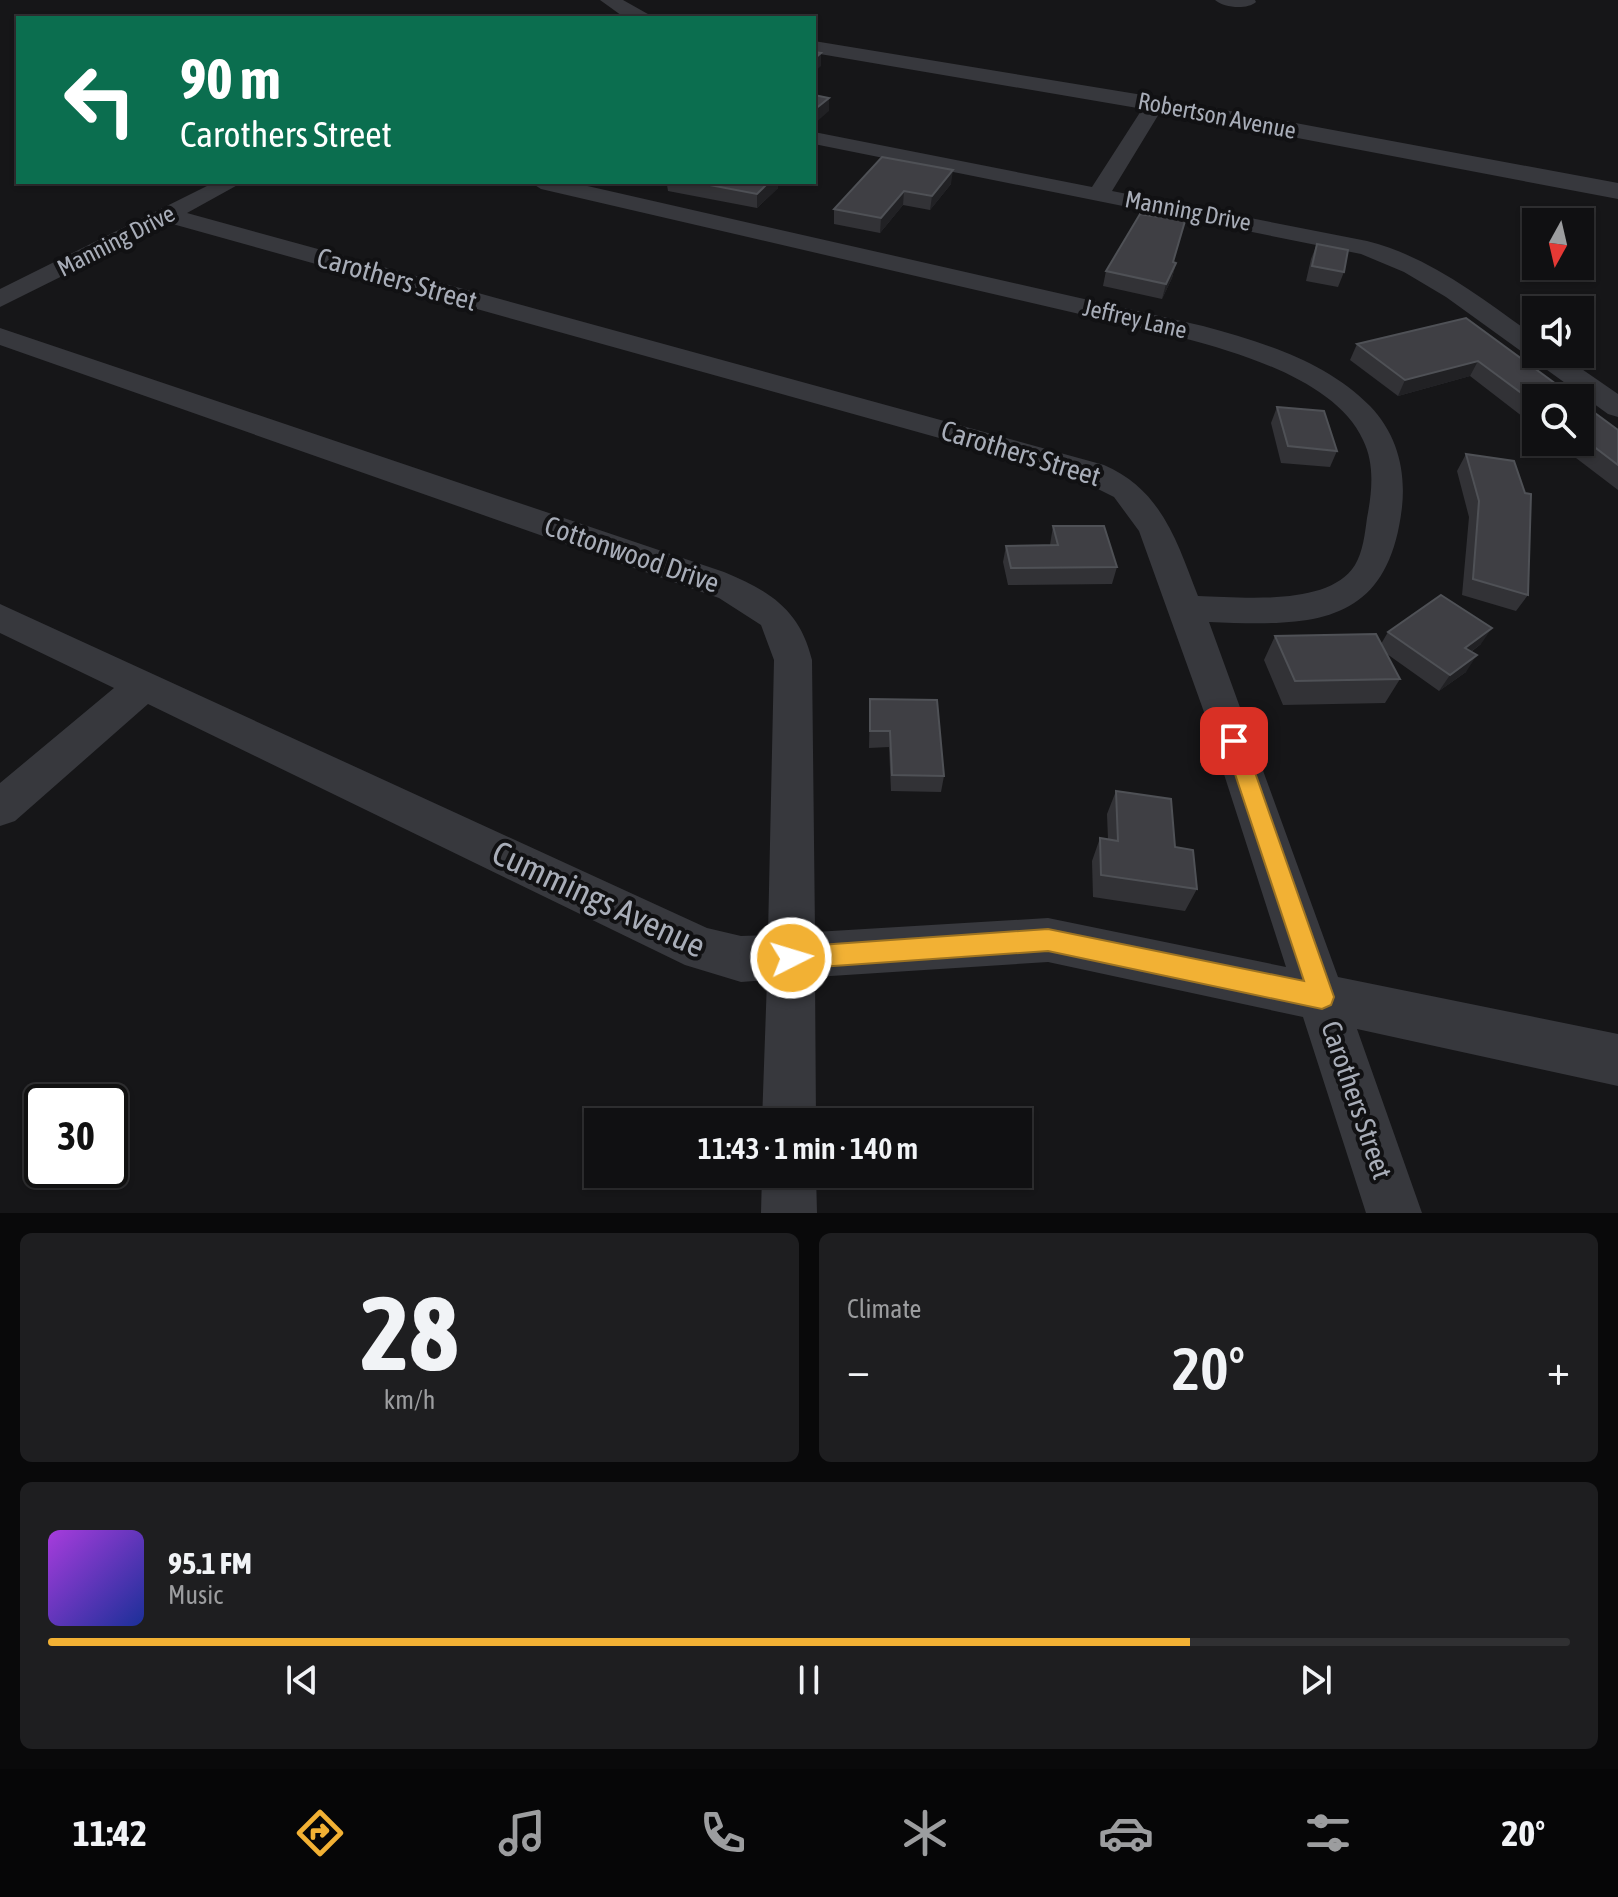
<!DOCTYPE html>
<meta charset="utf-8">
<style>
:root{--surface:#101012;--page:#1e1e20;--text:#f1f3f6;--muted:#9c9d9f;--line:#303032;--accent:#f2b134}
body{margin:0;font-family:"Asap Condensed",sans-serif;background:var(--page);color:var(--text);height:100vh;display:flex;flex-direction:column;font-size:30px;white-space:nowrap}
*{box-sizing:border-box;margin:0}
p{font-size:26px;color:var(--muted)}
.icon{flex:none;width:44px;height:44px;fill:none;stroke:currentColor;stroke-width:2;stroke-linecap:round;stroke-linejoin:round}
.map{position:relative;height:1213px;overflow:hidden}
.panel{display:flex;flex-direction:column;gap:20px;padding:20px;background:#09090a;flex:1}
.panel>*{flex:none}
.guide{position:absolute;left:16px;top:16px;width:800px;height:168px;border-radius:0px;box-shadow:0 2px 6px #0004,0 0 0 2px var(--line);background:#0b6e4f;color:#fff;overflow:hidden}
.needle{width:52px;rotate:188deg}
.buttons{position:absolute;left:1522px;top:208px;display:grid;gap:16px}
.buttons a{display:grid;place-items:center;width:72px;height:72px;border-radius:0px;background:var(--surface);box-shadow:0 2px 6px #0004,0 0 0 2px var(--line);font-size:40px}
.speed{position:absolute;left:24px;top:1084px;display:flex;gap:16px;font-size:40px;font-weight:700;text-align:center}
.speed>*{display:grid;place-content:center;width:104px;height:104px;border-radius:50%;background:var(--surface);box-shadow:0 2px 6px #0004,0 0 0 2px var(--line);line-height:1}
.speed .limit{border:4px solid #111;border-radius:12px;background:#fff;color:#111}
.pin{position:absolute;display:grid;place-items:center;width:68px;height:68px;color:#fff;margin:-34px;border-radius:16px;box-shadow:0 4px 12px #0006}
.me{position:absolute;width:88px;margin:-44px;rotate:85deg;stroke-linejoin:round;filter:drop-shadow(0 0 6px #0008)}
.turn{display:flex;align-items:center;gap:28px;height:168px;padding:0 32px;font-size:36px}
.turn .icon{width:104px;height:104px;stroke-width:2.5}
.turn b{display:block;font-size:56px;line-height:68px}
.big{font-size:60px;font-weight:600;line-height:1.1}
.panel .widget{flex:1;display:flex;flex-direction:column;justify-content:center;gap:12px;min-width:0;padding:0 28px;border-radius:12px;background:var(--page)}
.panel .dial{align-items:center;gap:0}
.dial b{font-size:104px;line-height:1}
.song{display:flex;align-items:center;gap:24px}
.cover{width:96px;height:96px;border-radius:12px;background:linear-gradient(135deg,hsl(280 70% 55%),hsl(230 70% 35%))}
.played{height:8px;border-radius:4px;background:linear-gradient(90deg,var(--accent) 75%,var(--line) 75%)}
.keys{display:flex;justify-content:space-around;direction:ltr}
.heat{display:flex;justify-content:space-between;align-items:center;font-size:44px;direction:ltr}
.panel .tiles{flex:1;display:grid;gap:20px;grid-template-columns:1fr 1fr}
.widget:last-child{grid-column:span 2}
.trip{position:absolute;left:584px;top:1108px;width:448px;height:80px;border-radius:0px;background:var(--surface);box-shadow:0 2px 6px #0004,0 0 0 2px var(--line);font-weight:600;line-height:80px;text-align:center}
.menu{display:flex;height:128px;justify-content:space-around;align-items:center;background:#060607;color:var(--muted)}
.menu .icon{width:56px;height:56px}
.menu .on{color:var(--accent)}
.menu b{font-size:36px;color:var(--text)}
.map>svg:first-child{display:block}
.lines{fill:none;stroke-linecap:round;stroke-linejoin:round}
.minor{fill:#37383d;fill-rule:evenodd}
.tertiary{fill:#37383d;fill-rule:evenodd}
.wall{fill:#323236}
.shaded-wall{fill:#212124}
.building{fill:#3f3f44;stroke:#4f5156;stroke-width:2}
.route{fill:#f2b134;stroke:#9d7322;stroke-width:2}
.labels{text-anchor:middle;stroke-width:8;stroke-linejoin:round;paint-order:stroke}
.far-street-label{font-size:24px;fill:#a8adb8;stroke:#111113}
.street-label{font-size:28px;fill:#a8adb8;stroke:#111113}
.near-street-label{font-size:34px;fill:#a8adb8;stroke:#111113}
</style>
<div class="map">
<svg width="1618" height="1213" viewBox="0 0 1618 1213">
<rect width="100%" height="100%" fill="#161618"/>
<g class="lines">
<path class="minor" d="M1215 0H1255L1256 2C1247 10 1224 8 1215 0Z
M1155 98 1165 104 1112 191 1367 241C1431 257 1484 300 1536 337V354H1560L1618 394V417L1608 414 1446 297 1404 272 1361 254 814 144V132L1092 187 1148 100Z
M215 182H243L187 213 1104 465C1162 490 1177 542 1198 596 1241 597 1329 607 1355 565 1363 552 1365 533 1367 518 1372 492 1375 464 1363 440 1337 382 1243 354 1187 339L541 189 530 182H570L1203 326C1262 342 1326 361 1370 406 1397 434 1406 470 1402 507 1388 628 1311 626 1209 622L1338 977 1618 1034V1086L1357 1029 1422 1213H1366L1303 1017 1048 962 815 977 816 1122H762L767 980 741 982 685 965 148 704 15 821 0 826V783L114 688 0 633V604L707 928 741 936 768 935 774 660 761 625 719 598 0 345V328L724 572C770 591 800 610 812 660L815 932 1048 918 1286 967 1204 712 1139 531 1114 497 1068 474 169 223 0 307V289Z
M762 1174H816L817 1213H761Z"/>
<path class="tertiary" d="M600 0H623L655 18H625Z
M814 41 1155 97 1618 183V199L1155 111 814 53Z"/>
</g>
<path class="wall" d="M882 157 951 184 930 210 903 205 880 233 834 224V209Z
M654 182H777L778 188 757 208 668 191 667 185Z
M1317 244 1344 272 1338 287 1306 281 1311 259Z
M1174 262 1176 263 1172 278 1162 299 1103 286 1106 271Z
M1466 318 1536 398V427L1470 376 1398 396 1350 360 1357 344Z
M1580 402 1618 430V490L1555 442H1580Z
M1277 407 1337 451 1330 467 1281 463 1271 423Z
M1466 454 1528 595 1516 611 1462 595 1469 517 1457 471Z
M1053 526 1117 567 1112 584 1008 585 1003 562 1006 546 1050 545Z
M1388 632 1481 644 1471 652 1466 672 1439 691 1387 654 1400 679 1385 703 1283 705 1264 660 1275 636 1381 644Z
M870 699 944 776 941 792 891 791 889 747 869 748Z
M1116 791 1175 847 1197 889 1185 911 1093 897 1092 861 1100 838 1108 839 1107 814Z"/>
<path class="shaded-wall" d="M821 53V66L814 72V59Z
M829 98V111L814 124V110Z
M953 170 951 184 930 210 932 196Z
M769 182H777L778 188 757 208V194Z
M904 191 903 205 880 233 881 218Z
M1176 263 1172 278 1162 299 1166 284Z
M1478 361 1470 376 1398 396 1405 380Z
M1492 628 1481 644 1454 664 1465 648Z
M1477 655 1466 672 1439 691 1450 675Z"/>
<path class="building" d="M814 52 821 53 814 59Z
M814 95 829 98 814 110Z
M882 157 953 170 932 196 904 191 881 218 834 209Z
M694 182H769L757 194Z
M1140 214 1185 221 1173 262 1176 263 1166 284 1106 271Z
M1317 244 1348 250 1344 272 1312 266Z
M1466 318 1575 398H1536V404L1478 361 1405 380 1357 344Z
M1580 402 1618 430V465L1580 436Z
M1277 407 1324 411 1337 451 1288 446Z
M1466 454 1514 461 1525 493 1531 494 1528 595 1473 579 1479 501Z
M1053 526H1104L1117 567 1011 568 1006 546 1058 545Z
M1441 595 1492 628 1465 648 1477 655 1450 675 1388 632Z
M1376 634 1400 679 1295 681 1275 636Z
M870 699 937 700 944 776 892 775 890 731H870Z
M1116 791 1171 799 1175 847 1193 850 1197 889 1101 875 1100 838 1118 841Z"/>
<path class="route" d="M1234 733 1244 741 1334 997 1331 1005 1322 1009 1048 951 791 969 782 966 779 958 782 950 791 947 1048 929 1304 981 1224 741Z"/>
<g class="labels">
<g class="far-street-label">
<text transform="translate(1217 116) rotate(11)" y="8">Robertson Avenue</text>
<text transform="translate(1188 211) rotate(11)" y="8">Manning Drive</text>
<text transform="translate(116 241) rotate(-27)" y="8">Manning Drive</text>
<text transform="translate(1135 319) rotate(13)" y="8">Jeffrey Lane</text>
</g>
<g class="street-label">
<text transform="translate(397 279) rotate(16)" y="10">Carothers Street</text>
<text transform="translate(1021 453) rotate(17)" y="10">Carothers Street</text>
<text transform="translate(632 554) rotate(19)" y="10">Cottonwood Drive</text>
<text transform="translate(1357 1100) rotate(71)" y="10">Carothers Street</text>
</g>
<g class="near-street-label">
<text transform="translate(599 899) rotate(25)" y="12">Cummings Avenue</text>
</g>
</g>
</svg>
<div class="buttons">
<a><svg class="needle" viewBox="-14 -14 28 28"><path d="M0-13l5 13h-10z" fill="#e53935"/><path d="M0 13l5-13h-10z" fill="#9c9d9f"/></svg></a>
<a><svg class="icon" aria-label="sound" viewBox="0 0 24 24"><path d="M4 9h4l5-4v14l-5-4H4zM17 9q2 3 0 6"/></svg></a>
<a><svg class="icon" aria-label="search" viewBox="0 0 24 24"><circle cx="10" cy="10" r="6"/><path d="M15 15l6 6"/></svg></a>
</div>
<div class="speed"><div class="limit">30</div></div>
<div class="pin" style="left:1234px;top:741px;background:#d93025"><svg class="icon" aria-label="arrive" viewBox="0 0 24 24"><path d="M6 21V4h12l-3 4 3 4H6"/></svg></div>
<svg class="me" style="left:791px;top:958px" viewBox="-20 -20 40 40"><circle r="17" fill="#f2b134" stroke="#fff" stroke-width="3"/><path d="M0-11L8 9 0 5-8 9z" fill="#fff"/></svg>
<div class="trip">11:43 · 1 min · 140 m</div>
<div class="guide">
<div class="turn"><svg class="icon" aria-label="left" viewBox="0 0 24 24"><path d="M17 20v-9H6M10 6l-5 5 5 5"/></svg><div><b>90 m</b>Carothers Street</div></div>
</div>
</div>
<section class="panel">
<div class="tiles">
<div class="widget dial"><b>28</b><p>km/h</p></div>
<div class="widget"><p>Climate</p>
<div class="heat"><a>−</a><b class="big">20°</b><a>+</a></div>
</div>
<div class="widget">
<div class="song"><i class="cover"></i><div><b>95.1 FM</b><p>Music</p></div></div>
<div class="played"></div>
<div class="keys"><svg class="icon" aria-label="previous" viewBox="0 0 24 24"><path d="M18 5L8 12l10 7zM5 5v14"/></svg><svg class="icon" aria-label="pause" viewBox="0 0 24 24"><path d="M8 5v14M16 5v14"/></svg><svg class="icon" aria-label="next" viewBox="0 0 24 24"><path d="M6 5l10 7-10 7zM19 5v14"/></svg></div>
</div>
</div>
</section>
<nav class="menu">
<b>11:42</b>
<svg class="icon on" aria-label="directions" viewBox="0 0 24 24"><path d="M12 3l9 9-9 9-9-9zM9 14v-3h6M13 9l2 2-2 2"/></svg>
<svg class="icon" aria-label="music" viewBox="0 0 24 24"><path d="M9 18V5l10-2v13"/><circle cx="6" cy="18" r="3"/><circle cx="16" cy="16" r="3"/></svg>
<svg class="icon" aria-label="phone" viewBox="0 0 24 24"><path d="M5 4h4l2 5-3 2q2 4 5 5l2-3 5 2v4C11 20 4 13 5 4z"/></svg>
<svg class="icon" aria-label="climate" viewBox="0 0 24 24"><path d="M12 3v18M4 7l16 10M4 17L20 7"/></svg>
<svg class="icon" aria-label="car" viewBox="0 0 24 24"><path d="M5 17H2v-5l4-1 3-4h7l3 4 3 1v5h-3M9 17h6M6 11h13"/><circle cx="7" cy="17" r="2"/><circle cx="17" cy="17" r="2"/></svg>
<svg class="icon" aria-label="filters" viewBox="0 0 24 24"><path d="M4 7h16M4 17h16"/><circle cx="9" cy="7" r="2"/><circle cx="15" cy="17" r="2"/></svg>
<b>20°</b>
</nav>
